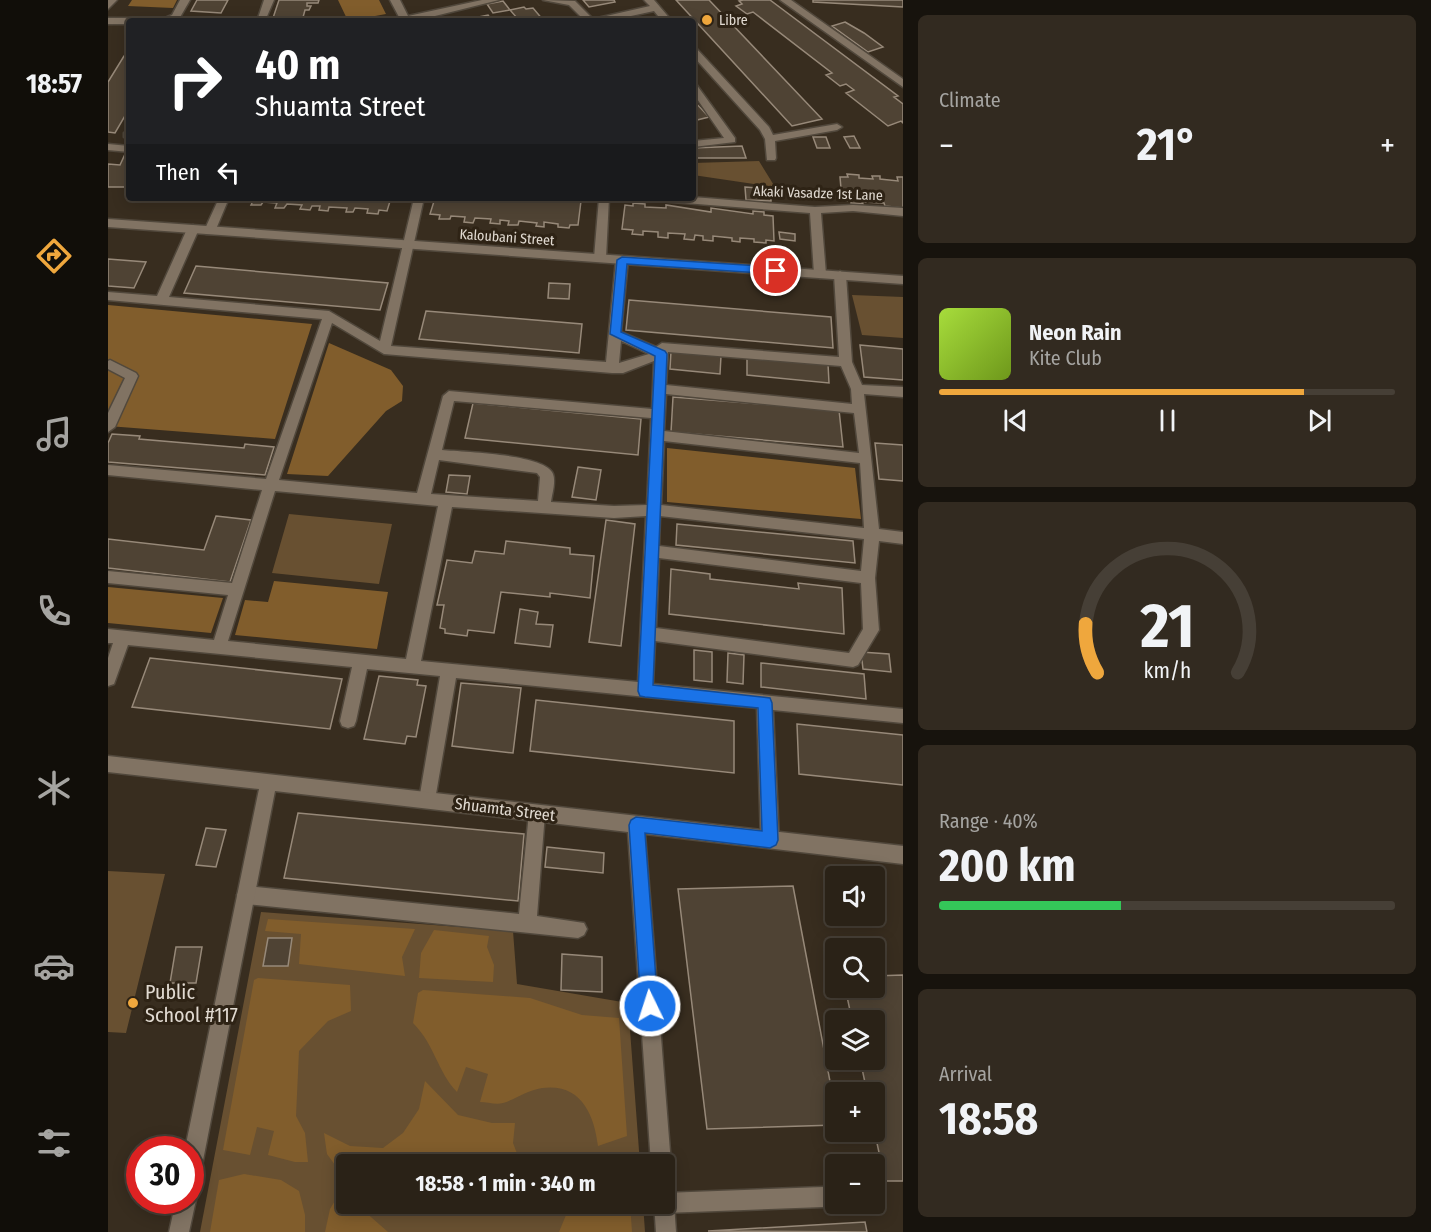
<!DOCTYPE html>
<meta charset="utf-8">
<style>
:root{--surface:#2a2217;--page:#322a20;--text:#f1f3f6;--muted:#a5a4a1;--line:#463f36;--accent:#efa73d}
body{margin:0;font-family:"Fira Sans Condensed",sans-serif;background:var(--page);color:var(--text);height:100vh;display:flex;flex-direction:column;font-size:22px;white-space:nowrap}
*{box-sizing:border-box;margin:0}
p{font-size:20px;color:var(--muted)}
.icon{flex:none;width:33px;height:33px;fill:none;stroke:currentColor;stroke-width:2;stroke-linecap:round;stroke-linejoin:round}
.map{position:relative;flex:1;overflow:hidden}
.side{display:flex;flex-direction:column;gap:15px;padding:15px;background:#17130d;width:528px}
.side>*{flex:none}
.guide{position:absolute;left:18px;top:18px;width:570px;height:183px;border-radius:6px;box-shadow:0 3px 15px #0003,0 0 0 2px var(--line);background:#202124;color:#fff;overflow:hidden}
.controls{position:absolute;left:717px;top:866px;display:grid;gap:12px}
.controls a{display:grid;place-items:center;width:60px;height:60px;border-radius:6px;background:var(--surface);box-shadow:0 3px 15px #0003,0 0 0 2px var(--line);font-size:30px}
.speed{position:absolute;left:18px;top:1136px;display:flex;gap:12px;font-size:30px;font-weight:700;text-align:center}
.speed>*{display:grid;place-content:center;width:78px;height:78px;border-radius:50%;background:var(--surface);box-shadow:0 3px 15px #0003,0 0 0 2px var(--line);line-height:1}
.speed .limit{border:9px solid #d22;background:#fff;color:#111}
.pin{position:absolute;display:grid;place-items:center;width:51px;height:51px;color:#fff;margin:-26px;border:3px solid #fff;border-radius:50%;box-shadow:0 2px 6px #0007}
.me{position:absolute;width:66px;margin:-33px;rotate:356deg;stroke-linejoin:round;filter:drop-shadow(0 0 4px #0008)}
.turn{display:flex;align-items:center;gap:21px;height:126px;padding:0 30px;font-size:27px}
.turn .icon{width:78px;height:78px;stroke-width:2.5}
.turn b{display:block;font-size:42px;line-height:51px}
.then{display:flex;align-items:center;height:57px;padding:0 30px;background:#0003;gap:12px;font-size:22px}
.big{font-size:45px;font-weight:700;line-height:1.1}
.side .tile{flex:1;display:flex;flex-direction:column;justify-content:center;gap:9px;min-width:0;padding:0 21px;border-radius:9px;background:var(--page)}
.side .dial{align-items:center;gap:0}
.dial svg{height:156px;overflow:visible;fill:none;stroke:var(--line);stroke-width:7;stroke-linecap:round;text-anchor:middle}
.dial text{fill:var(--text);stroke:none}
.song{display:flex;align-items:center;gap:18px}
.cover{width:72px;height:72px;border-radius:9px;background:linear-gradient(135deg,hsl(80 70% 55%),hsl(80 70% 35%))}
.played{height:6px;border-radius:3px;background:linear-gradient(90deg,var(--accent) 80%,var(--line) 80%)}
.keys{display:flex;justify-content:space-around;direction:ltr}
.heat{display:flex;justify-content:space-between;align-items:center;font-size:33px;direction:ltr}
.charge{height:9px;border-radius:4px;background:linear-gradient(90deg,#34c759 40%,var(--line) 0)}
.trip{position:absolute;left:228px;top:1154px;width:339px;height:60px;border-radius:6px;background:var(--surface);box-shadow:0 3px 15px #0003,0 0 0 2px var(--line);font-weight:700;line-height:60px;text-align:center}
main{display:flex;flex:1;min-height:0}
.tabs{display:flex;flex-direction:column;width:108px;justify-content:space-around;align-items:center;background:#110e09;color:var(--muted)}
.tabs .icon{width:42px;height:42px}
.tabs .selected{color:var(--accent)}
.tabs b{font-size:27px;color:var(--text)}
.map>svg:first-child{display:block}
.green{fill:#685031}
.forest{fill:#815d2c}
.building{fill:#4f4334;stroke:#978979;stroke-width:1.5}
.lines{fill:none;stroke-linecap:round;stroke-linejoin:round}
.service-casing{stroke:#51483c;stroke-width:3}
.minor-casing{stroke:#51483c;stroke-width:3}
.tertiary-casing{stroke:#51483c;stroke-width:3}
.service{fill:#817363;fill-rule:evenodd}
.minor{fill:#817363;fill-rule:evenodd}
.tertiary{fill:#817363;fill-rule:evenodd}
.route{fill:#1a73e8;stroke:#114b97;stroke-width:1.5}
.poi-dot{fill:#efa73d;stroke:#2e2315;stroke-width:2}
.labels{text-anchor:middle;stroke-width:6;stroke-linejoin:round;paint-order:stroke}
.far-poi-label{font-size:14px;fill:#e1dad1;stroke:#2e2315;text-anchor:start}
.far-street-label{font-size:14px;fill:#e1dad1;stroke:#2e2315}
.street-label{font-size:16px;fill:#e1dad1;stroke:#2e2315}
.near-poi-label{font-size:20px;fill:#e1dad1;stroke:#2e2315;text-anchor:start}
</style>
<main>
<nav class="tabs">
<b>18:57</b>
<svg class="icon selected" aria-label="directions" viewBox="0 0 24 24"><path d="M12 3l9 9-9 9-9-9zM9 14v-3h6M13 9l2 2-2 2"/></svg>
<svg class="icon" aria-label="music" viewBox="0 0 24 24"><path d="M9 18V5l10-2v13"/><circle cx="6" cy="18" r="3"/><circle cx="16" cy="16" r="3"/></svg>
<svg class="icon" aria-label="phone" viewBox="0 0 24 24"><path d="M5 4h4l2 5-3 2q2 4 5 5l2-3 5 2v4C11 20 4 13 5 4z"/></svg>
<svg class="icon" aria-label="climate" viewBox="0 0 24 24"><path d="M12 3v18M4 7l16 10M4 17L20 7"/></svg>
<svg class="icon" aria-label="car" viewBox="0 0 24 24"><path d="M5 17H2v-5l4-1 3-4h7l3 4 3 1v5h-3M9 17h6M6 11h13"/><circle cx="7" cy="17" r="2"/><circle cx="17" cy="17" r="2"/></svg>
<svg class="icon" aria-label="filters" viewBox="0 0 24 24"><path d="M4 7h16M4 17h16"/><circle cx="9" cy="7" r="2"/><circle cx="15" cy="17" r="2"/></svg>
</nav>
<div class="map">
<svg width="795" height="1232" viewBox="0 0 795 1232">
<rect width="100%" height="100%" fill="#382d1f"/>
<path class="green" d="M651 161 667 187 585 175V163Z
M744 295 795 297V338L754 335Z
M181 514 284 524 271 584 164 573Z
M0 871 57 874 18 1033 0 1032Z
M153 912 405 931 409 984 520 1003 532 1164H238V1203H535L537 1232H92Z"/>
<path class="forest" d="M24 0H69L65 8 20 6Z
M230 0H271L278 14 240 21Z
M0 305 204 324 167 439 0 426Z
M221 343 283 370 295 386 294 401 278 411 220 476 179 474Z
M559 448 747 468 753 519 559 502Z
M166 581 280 592 269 649 127 635 137 600 160 602Z
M0 587 115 598 103 633 0 623Z
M160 919 307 929 294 957 297 976 191 964 193 934 157 931Z
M326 930 381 936 379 947 386 965 385 982 311 978 313 953Z
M150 978 242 985 243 1011 220 1021 191 1051 188 1116 197 1133 200 1162H187L160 1155 166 1131 149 1127 142 1155 115 1150 146 980Z
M315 990 422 998 474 1015 511 1018 519 1136 490 1146C486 1114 473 1083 434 1088 420 1090 408 1099 395 1103 388 1105 379 1102 372 1102L380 1074 358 1067 349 1092C329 1071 327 1045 305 1023L310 993Z
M317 1081 350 1115 384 1123H407L405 1143 413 1164H238V1173L235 1176 219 1154 216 1133 242 1146 275 1148 295 1133 311 1109Z
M136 1174 173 1180 191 1191 197 1215V1232H102L111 1180Z
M228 1199 247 1203 280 1232H217L222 1209Z
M463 1203H476L489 1216 496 1203H522L524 1232H451Z"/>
<path class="building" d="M89 0H120L113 13 83 11Z
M171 0H211L210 3H199V6H203L201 10H197L194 21H164Z
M475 0H506L507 2 481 7Z
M568 0H601L714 119 684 126Z
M635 0H662L790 96 786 97 795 104V123L793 121 780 126 738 93 746 90 738 84 732 86 718 75 724 73 645 12 639 14 628 6 634 4 631 1Z
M705 0H795V7L705 2Z
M395 1 402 10 385 13 379 4Z
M416 7 418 9 425 8 436 21H402L410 19 402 10Z
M380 15 384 21H351Z
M737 22 756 33 775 47 760 52 724 26Z
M16 56H21V109L7 133 0 132V82Z
M585 100 601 117 585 121Z
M746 136 752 148H742L736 137Z
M705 137H718L722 148H709Z
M634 146 638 158H589V161H585V148Z
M18 152H21V187H0V164L12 165Z
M739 174 751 175V178L765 179 764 176H772V179L790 181 789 177H795V208L777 206 776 203 754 202 755 204 743 203V201L734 200 732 177H740Z
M637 187 663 189V201L638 200Z
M136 198H283L279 211 271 210 270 214 259 213 260 209 247 208 245 212H238L239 208 221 207 220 211 211 210 212 206H204L202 210 192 209 194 205 179 204 176 208H167L169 203 155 202 153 205H143L145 201 135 200Z
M327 198H464V200L473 201 470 225H462L461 228 450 227V224L436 222V227L428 226 429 223 411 221 410 225H400L401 221 392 220V224L382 223 383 219 367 218 365 223 356 222 357 217 343 216 342 219H331L332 215 322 214Z
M525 203 537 204V207L558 208V205L603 212V208L645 214V211L656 212V215L665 216 666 241 658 240V243L646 242V239L632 238V242L624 241V238L605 236V241L595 240V236L587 235 586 240 576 239 577 234 560 233V238L550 237V232L535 231V235L524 234 525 230 514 229 517 205 525 206Z
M671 232 687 234V241L672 239Z
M0 259 38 262 26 288 0 286Z
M88 266 280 283 272 310 76 293Z
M441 283 462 284 461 299 440 298Z
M521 300 723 317 725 348 518 330Z
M318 311 474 324 471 353 311 339Z
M752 345 795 349V380L756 377Z
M563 351 613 356 612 374 562 369Z
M639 357 720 364 721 383 639 375Z
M565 397 731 410 735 447 563 432Z
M365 403 533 419 530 455 357 438Z
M4 434 32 436 31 439 136 448 137 444 166 447 157 475 0 462V443Z
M767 443 795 445V481L771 479Z
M470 467 493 470 488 500 464 497Z
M341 475 362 476 359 494 338 492Z
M108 516 143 520 122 582 0 568V539L96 550Z
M498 520 527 524 513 646 481 642Z
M569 524 745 541 747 563 568 545Z
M398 541 462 548V554L486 556 482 598 442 593V597L393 592 386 633 360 630 359 636 337 633V629L332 628 336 605H329L339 560 364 563 367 551 396 554Z
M563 569 602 574V579L691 589 690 583 734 588 736 634 561 614Z
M412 609 430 612 428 624 445 625 442 647 407 643Z
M586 650 604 652V682L586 680Z
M753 652 781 654 783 672 755 669Z
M620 653 636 655 635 684 619 682Z
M42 658 234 679 222 729 24 707Z
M653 663 756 674 758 699 653 687Z
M271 676 310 680 309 685 318 686 308 737 299 736 297 744 256 739Z
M353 683 413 688 405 753 344 746Z
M428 700 626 721V773L422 751Z
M689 724 795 735V785L691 774Z
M190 813 416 834 410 901 176 878Z
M98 828 118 830 108 867 88 865Z
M439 847 496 853 495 873 437 867Z
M685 886 728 1113V1125L599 1129 570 889Z
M160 938H184L180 966H155Z
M68 947H94L88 983H62Z
M454 954 494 957V992L453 990Z
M795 975V1181H777L766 1129V1092H759L752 1059H766V1020H744L737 987H766V976Z
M757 1222 759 1232 600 1231Z"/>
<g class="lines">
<g class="service-casing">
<path id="service" d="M72 0H82L71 19 66 21H21V24H0V18H57L64 15Z
M156 0H166L157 21H149Z
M282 0H292L300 16 374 0H391L319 18 321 21H281L291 17Z
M435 0 467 1 485 19 542 6 536 0H546L564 21H554L546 11 500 21H477L461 5Z
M585 47 588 48 661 127 665 135 729 124 734 127 729 130 667 141 668 158 667 160H659L657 139 652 130 585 56Z
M585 83 588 84 627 138V142L585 147V141L616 138 585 93Z
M21 131V138L16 137V133Z
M0 144 21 146V152L0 150Z
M585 197 707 207 745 205 795 208V216L745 211 713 213 718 274 712 278 706 274 702 213 551 201 546 198Z
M111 198H121L106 234H98L96 231Z
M306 198H316L283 346 498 362 508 260 514 256 520 260 513 332 548 347 554 343 731 357 726 275 732 271 738 275 744 362 754 385 795 387V397L756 394 771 529 795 532V544L771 541 767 578 771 630 750 665 745 667 547 641 545 684 795 709V723L665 710 671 840 668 846 662 848 656 846 653 840 649 708 348 678 327 800 325 806 319 808 313 806 311 800 332 676 259 669 248 721 246 726 240 728 234 726 232 721 244 667 20 645 6 684 0 686V658L5 643H0V629L106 640 120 595 0 583V571L124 583 154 490 0 475V465L158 479 214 319 0 300V292L49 296 79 229 85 225 91 229 61 297 221 311 272 341ZM224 323 276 354 504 373H515L546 361 544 409 341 391 335 396 309 493 171 480ZM513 341 541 354 511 363ZM560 352 733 366 743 389 744 404 558 385ZM558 394 746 413 751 453 556 431ZM346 401 543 418 539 505 506 506 443 502C444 494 448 482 445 474 438 454 355 452 334 450ZM556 441 752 463 756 528 553 505ZM331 460 429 473 432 477 430 501 323 494ZM167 491 330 506 298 659 120 641ZM344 507 506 518 538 516 530 682 313 661ZM552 516 756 539 753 571 551 546ZM551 558 753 583 755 629 741 653 548 628Z
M491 198H501L498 258 492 262 486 258Z
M2 360 28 373 30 376 7 427 0 432V413L17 378 0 369V361Z
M429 805 435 807 437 813 429 916 476 923 479 929 476 935 470 938 138 904 132 901 129 895 132 889 138 886 411 914 421 813 423 807Z
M715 1187 722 1190 725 1197 722 1204 715 1207 556 1213 549 1210 546 1203H556V1193Z"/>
</g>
<g class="minor-casing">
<path id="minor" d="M672 0H683L795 79V87Z
M0 756 795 846V864L537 834 563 1164 560 1171 556 1173V1164H543L520 832 167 791 92 1176 89 1183 82 1186V1149H77L151 789 0 772Z
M82 1192 88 1200 81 1232H61L68 1200H82Z
M556 1193 563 1196 566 1203 568 1232H548L546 1203H556Z"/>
</g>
<g class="tertiary-casing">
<path id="tertiary" d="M0 0H9L0 9Z
M0 219 795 276V284L0 227Z"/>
</g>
<use href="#service" class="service"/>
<use href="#minor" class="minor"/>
<use href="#tertiary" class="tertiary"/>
</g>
<path class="route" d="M514 257 668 267 673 271 668 274 519 264 513 332 557 351 559 354 545 685 662 698 664 703 670 840 668 845 662 848 537 833 550 1006 548 1012 542 1014 535 1012 533 1006 521 825 523 820 528 817 654 831 650 708 537 697 532 696 530 691 547 356 502 334 509 260Z"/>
<g class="poi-dot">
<circle cx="599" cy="20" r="6"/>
<circle cx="25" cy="1003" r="6"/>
</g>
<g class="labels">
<g class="far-poi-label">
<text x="611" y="25">Libre</text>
</g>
<g class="far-street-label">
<text transform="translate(710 193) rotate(2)" y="5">Akaki Vasadze 1st Lane</text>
<text transform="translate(399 237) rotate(4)" y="5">Kaloubani Street</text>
</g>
<g class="street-label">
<text transform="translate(397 809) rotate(7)" y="6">Shuamta Street</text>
</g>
<g class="near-poi-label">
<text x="37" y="999">Public<tspan x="37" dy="23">School #117</tspan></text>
</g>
</g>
</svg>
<div class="controls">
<a><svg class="icon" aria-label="sound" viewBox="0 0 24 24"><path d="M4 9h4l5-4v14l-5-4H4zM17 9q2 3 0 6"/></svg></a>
<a><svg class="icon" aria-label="search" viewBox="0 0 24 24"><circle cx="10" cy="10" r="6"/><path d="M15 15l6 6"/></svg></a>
<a><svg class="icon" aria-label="layers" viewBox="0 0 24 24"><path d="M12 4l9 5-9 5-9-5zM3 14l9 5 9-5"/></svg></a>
<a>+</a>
<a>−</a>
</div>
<div class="speed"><div class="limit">30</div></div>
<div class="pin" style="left:668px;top:271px;background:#d93025"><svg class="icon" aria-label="arrive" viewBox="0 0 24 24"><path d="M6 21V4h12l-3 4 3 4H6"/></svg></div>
<svg class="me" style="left:542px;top:1006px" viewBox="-20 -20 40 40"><circle r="17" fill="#1a73e8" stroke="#fff" stroke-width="3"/><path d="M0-11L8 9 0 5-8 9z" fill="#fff"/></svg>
<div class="trip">18:58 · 1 min · 340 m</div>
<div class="guide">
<div class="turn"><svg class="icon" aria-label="right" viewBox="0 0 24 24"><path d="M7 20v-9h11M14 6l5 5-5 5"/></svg><div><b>40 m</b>Shuamta Street</div></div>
<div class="then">Then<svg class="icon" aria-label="left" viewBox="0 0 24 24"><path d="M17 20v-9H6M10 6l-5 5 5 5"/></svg></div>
</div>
</div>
<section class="side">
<div class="tile"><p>Climate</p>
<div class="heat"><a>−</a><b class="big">21°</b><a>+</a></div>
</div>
<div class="tile">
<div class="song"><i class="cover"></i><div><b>Neon Rain</b><p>Kite Club</p></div></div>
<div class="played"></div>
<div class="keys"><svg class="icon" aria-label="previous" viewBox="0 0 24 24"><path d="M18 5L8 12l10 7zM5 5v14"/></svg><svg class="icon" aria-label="pause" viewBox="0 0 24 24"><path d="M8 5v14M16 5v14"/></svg><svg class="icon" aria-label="next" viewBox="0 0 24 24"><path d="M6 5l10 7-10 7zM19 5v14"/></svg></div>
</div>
<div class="tile dial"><svg viewBox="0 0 100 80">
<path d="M14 69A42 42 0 1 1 86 69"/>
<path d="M14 69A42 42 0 0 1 8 44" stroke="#efa73d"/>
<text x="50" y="56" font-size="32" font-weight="700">21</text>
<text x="50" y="72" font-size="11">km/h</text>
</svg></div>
<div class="tile"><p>Range · 40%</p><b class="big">200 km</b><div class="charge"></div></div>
<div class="tile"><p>Arrival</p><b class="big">18:58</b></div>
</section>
</main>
